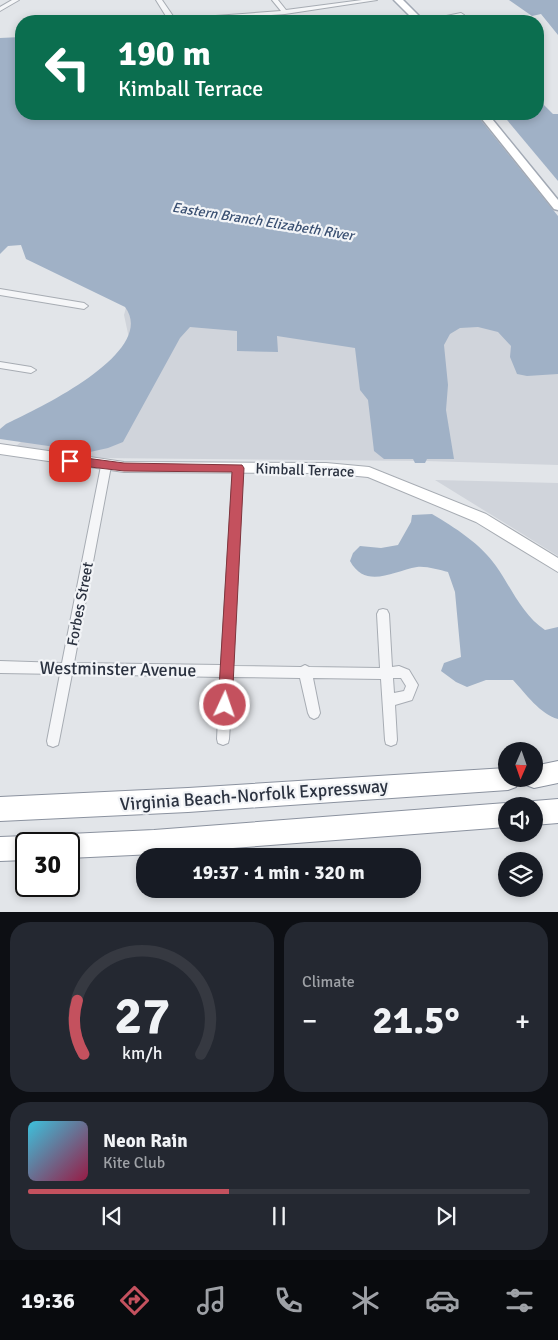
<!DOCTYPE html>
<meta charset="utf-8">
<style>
:root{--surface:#171b24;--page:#242831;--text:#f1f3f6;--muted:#9ea1a6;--line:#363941;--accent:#c4515e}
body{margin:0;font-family:Signika,sans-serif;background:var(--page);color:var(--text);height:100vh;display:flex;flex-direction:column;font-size:19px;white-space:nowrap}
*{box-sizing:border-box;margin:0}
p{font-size:16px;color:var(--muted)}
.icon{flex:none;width:28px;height:28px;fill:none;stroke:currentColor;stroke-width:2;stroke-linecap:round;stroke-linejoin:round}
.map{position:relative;height:912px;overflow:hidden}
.sheet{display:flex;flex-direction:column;gap:10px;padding:10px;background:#0d0f14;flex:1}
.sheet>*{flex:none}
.top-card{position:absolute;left:15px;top:15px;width:529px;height:105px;border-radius:20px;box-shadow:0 2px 8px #0003;background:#0b6e4f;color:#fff;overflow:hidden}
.needle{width:32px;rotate:182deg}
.buttons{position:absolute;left:498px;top:742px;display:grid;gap:10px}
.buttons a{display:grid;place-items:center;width:45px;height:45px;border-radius:50%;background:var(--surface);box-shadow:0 2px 8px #0003;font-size:25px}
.speed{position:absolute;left:15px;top:832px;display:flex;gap:10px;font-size:25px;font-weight:700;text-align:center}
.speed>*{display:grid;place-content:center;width:65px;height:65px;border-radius:50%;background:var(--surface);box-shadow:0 2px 8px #0003;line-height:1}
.speed .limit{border:2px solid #111;border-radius:8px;background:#fff;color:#111}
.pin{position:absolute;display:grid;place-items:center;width:42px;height:42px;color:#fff;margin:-21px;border-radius:10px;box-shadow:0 2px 8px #0006}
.me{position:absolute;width:55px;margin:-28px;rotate:3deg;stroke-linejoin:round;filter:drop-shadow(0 0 4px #0008)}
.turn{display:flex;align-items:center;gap:18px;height:105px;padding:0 20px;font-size:22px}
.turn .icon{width:65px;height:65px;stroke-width:2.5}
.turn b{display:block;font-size:35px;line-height:42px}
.big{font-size:38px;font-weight:800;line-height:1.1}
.sheet .tile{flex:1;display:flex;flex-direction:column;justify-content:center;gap:8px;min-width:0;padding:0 18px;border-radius:20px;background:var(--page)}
.sheet .dial{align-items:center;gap:0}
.dial svg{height:130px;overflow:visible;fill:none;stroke:var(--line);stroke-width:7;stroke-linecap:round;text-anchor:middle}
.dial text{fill:var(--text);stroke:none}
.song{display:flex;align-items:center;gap:15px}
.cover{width:60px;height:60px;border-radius:8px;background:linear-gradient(135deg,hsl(190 70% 55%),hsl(340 70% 35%))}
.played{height:5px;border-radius:2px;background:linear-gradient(90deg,var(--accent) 40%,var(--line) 40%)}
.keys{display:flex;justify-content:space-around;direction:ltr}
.heat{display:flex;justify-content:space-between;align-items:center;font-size:28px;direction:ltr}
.sheet .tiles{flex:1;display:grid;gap:10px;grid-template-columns:1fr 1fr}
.tile:last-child{grid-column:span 2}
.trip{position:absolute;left:136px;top:848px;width:285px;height:50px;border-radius:20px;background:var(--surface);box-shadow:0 2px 8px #0003;font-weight:800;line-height:50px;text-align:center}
.menu{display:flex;height:80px;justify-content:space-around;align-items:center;background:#090b0e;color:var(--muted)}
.menu .icon{width:35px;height:35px}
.menu .selected{color:var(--accent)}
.menu b{font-size:22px;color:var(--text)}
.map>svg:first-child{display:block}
.built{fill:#d0d4db}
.water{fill:#a0b1c6}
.pier{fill:#e2e5e9}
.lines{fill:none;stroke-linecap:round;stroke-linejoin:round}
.street-casing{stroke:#a7acb3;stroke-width:2}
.secondary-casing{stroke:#a7acb3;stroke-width:2}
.primary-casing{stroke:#a2a9b4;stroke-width:3}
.highway-casing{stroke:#8b929f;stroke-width:2}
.street{fill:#f5f6f8;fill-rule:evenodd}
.secondary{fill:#fff;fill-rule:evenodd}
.primary{fill:#fff;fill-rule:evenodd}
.highway{fill:#fff;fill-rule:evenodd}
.route{fill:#c4515e;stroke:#7f353d}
.labels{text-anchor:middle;stroke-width:4.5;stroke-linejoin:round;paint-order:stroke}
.far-water-label{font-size:14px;font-style:italic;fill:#394f71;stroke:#f2f4f7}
.street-label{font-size:15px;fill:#2b3240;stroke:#f2f4f7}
.near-street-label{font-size:18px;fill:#2b3240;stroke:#f2f4f7}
</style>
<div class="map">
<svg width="558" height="913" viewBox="0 0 558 913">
<rect width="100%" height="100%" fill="#e2e5e9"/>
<path class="built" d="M144 244 558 304V465L425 461 97 458 16 446 132 352 124 315Z
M435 480 558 483V556Z"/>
<path class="water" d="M509 0H558V35L541 14 532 16Z
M21 37V114H370L400 116 414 114H538V102H541L553 114H558V374L527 376 517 374 510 357 511 346 498 332 478 327 460 328 450 334 444 345 448 385 446 410 454 459H427L425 463H415L413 459H384L374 451 368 400 360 390 355 348 277 336 278 352 237 351V331L190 327 180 338 123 442 108 448 90 452 0 439V429L6 424C36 410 159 352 125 307L26 259 21 245 8 246 0 254V38Z
M432 514C454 527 481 544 496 566 511 587 522 615 545 630L558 627V719C540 714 526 694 513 680H486L467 687 456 682 441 671 444 663 461 657 455 592 448 572C439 570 427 566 417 567 393 571 366 590 350 561L353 553 360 546 381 548 398 545 411 522 412 515Z"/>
<path class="pier" d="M476 114H502L558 181V216Z"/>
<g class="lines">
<g class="street-casing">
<path id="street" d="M12 0H19L0 11V7Z
M156 0H162L175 19 281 11 272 0H278L286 10 362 0H377L285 14 190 21H169Z
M461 13 464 15 463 16 434 21H422Z
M0 289 84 303 88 306 84 309 0 295Z
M0 362 31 367 36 370 31 373 0 368Z
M106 462 110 463 111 466 74 663 221 665 233 468 234 465H242L243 468 233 666 301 667 305 665 309 667 380 668 377 614 379 610 383 609 387 610 389 614 392 667 399 666 409 670 418 685 412 700 395 705 397 740 396 744 391 746 386 744 385 740 381 679 313 678 320 713 318 717 314 719 310 717 308 713 300 678 233 677 229 739 228 743 223 745 218 743 217 739 220 677 72 674 59 741 58 745 53 747 48 745 47 741 60 674 0 673V661L62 663 101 466 102 463ZM393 678H401L406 686 404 691 394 693Z"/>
</g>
<g class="secondary-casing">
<path id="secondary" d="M0 444 124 462 326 463 369 467 486 514 558 558V572L476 522 368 477 326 473 124 472 0 454Z"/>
</g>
<g class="primary-casing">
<path id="primary" d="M394 0H403L424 21H415Z
M478 114H488L558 200V210L554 209Z"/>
</g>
<g class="highway-casing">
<path id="highway" d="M558 761V783L534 788 526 785 523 779H534V766Z
M506 768V779H520L516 787 508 790 188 812 0 821V797L188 788Z
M558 799V823L534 825V806H525L526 805 534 801Z
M506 803 514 806H506V827L154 854 69 858V844H58L60 837 69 834 154 830Z
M26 836 35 839 36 844H26V860L0 861V837Z"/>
</g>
<use href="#street" class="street"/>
<use href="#secondary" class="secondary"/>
<use href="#primary" class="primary"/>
<use href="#highway" class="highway"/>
</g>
<path class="route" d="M70 456 124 463 242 465 244 468 232 705 230 710 225 712 220 710 218 705 232 472 124 471 65 464 64 461Z"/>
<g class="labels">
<g class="far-water-label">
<text transform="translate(263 221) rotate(9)" y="5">Eastern Branch Elizabeth River</text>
</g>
<g class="street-label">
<text transform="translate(305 470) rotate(2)" y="5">Kimball Terrace</text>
<text transform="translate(80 604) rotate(-79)" y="5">Forbes Street</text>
</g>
<g class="near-street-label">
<text transform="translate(118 669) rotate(1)" y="6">Westminster Avenue</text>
<text transform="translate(254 795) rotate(-4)" y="6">Virginia Beach-Norfolk Expressway</text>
</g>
</g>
</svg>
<div class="buttons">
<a><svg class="needle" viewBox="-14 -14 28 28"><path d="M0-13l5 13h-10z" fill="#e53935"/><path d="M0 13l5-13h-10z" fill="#9ea1a6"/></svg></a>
<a><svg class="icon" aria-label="sound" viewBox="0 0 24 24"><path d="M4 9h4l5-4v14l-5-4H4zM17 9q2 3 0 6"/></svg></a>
<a><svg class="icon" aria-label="layers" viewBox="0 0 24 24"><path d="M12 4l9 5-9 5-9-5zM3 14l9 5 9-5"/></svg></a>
</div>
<div class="speed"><div class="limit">30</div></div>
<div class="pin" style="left:70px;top:461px;background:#d93025"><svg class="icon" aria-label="arrive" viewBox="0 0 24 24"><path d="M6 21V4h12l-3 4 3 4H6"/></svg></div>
<svg class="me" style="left:225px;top:705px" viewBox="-20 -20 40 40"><circle r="17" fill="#c4515e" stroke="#fff" stroke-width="3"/><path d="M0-11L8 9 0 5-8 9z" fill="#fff"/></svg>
<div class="trip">19:37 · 1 min · 320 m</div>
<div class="top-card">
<div class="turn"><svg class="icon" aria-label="left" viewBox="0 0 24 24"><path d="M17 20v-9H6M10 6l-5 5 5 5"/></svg><div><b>190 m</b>Kimball Terrace</div></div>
</div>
</div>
<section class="sheet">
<div class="tiles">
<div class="tile dial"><svg viewBox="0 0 100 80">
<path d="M14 69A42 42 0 1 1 86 69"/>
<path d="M14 69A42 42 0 0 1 10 36" stroke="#c4515e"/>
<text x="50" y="56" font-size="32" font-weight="700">27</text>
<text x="50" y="72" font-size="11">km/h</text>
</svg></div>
<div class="tile"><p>Climate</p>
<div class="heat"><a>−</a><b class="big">21.5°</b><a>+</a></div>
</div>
<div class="tile">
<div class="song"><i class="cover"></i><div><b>Neon Rain</b><p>Kite Club</p></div></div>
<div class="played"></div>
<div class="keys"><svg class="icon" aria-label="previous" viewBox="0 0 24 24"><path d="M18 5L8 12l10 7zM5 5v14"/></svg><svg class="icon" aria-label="pause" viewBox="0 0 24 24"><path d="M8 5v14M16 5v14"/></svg><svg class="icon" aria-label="next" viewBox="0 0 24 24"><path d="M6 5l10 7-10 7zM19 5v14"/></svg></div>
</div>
</div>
</section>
<nav class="menu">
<b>19:36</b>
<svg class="icon selected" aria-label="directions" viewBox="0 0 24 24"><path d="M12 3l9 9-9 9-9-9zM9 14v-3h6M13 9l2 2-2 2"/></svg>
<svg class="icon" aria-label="music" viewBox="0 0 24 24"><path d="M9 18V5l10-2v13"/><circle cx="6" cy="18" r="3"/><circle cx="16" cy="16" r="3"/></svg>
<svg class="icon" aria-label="phone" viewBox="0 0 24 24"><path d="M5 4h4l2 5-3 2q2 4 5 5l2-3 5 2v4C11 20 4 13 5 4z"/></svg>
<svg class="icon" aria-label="climate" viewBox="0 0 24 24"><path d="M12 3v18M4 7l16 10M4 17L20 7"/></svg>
<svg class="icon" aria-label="car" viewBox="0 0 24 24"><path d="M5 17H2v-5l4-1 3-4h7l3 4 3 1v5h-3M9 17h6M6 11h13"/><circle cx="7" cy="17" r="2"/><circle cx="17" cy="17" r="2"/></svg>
<svg class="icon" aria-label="filters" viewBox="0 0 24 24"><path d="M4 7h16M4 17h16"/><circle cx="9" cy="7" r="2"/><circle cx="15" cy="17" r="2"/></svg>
</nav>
